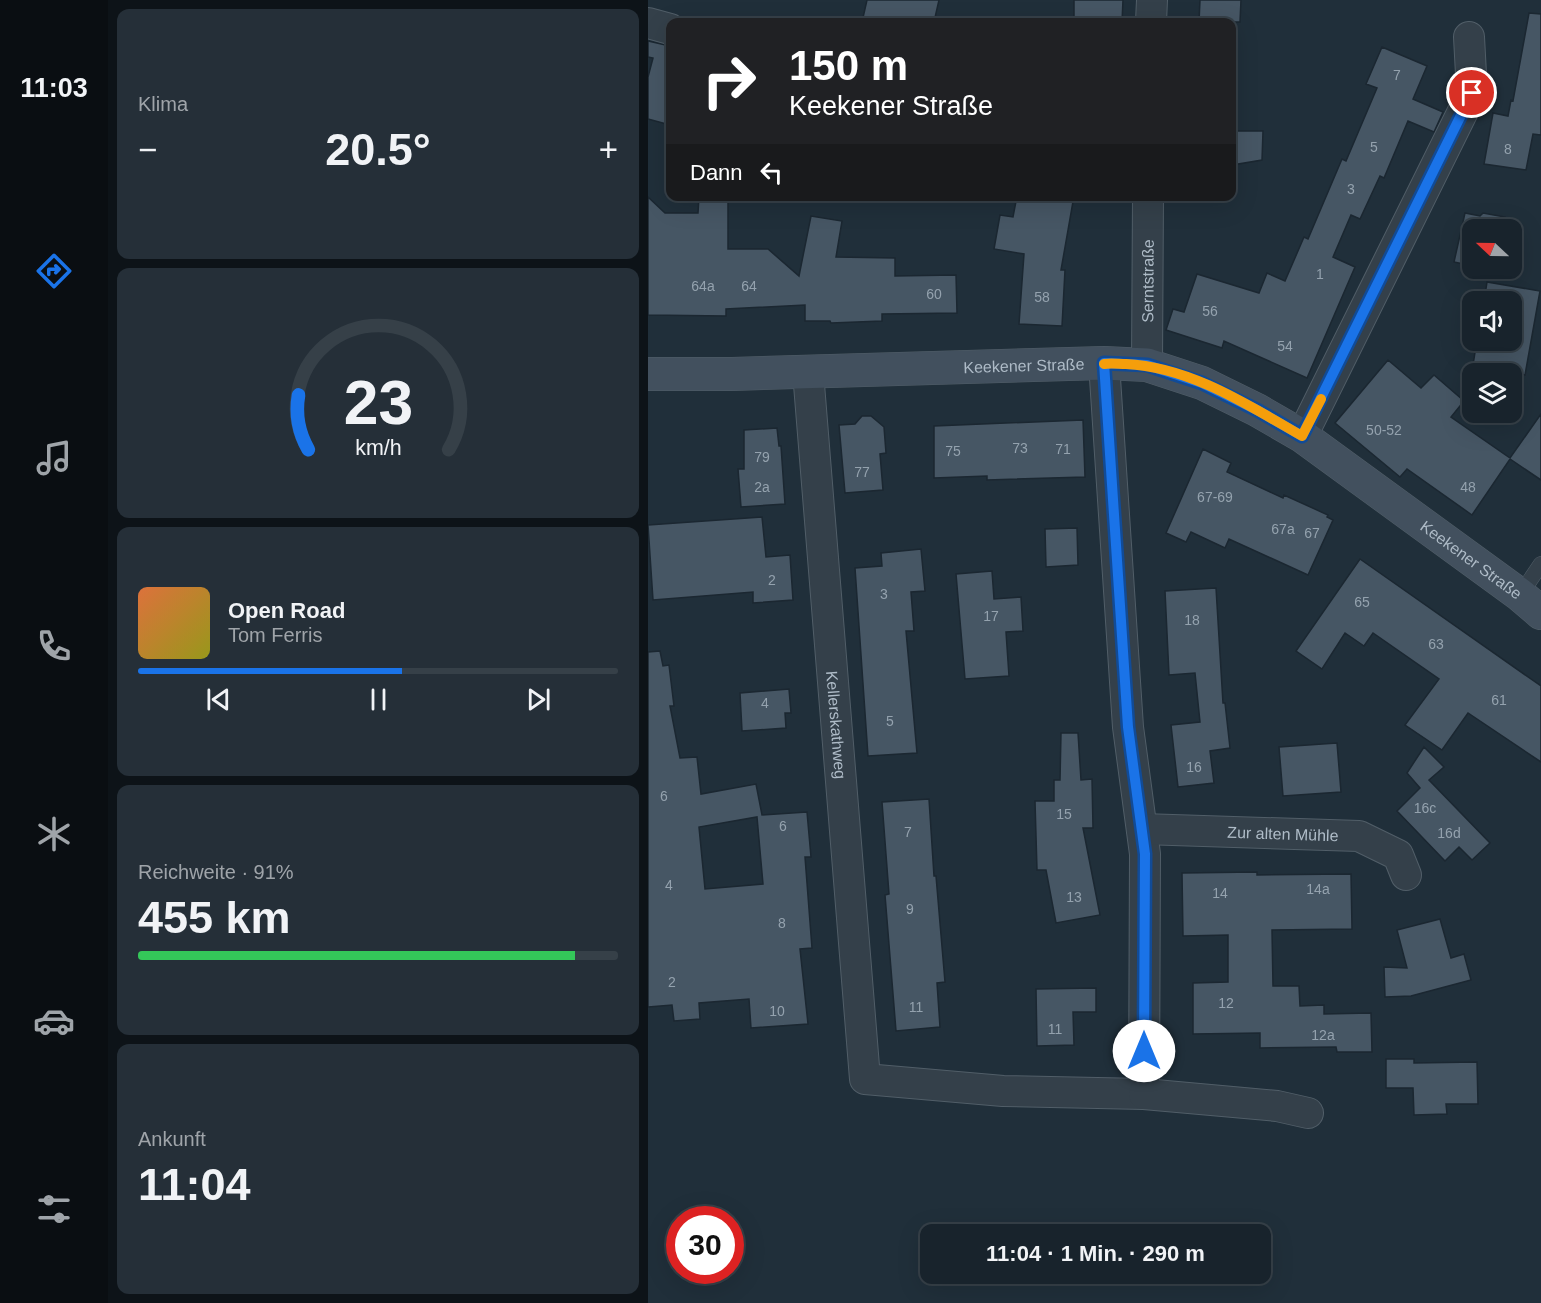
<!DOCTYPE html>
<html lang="de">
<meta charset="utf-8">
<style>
:root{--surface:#18232c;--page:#252f38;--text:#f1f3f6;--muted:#9fa4a9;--line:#364048;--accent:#1a73e8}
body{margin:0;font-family:Helvetica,sans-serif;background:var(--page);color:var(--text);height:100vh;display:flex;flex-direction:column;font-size:22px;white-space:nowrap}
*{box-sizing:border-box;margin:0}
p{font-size:20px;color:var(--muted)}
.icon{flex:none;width:33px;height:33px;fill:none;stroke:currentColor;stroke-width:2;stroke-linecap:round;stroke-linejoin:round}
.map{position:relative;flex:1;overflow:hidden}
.sheet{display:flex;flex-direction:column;gap:9px;padding:9px;background:#0d1318;width:540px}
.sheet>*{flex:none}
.guide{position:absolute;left:18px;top:18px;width:570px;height:183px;border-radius:12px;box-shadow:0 6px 24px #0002,0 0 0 2px var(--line);background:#202124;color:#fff;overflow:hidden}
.needle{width:39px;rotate:292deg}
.buttons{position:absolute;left:814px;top:219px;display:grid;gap:12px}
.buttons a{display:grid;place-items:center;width:60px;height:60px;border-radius:12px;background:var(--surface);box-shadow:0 6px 24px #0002,0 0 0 2px var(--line);font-size:30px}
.speed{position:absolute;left:18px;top:1206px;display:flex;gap:12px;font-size:30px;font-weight:700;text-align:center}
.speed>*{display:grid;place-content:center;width:78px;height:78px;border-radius:50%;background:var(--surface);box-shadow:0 6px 24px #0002,0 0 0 2px var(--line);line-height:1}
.speed .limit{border:9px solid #d22;background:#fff;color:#111}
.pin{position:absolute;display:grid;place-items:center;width:51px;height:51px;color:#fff;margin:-26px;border:3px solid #fff;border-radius:50%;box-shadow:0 2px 6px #0007}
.me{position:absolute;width:66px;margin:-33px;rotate:0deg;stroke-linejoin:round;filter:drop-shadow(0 0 4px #0008)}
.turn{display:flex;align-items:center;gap:21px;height:126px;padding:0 24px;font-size:27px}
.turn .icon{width:78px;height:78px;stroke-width:2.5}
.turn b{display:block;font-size:42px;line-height:51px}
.then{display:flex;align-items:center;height:57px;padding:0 24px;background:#0003;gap:12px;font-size:22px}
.big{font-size:45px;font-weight:700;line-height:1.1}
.sheet .card{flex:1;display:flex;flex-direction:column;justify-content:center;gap:9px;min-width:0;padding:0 21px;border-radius:12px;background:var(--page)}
.sheet .dial{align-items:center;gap:0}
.dial svg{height:156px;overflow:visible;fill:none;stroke:var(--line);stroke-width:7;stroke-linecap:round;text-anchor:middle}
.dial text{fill:var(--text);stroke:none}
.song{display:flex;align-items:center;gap:18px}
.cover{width:72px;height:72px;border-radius:9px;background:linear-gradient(135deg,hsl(20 70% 55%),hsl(60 70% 35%))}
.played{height:6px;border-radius:3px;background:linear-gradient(90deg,var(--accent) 55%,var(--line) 55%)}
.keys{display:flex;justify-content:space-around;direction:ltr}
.heat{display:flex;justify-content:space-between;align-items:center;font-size:33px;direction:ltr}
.charge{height:9px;border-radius:4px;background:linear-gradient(90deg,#34c759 91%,var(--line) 0)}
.trip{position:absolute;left:272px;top:1224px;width:351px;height:60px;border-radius:12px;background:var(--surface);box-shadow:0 6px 24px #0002,0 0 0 2px var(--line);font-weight:700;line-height:60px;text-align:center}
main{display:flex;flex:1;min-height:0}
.tab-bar{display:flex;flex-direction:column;width:108px;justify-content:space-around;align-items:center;background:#0a0e12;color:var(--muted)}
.tab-bar .icon{width:42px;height:42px}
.tab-bar .on{color:var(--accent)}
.tab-bar b{font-size:27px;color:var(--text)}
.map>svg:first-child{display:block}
.building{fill:#465664;stroke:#1b2731;stroke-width:1.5;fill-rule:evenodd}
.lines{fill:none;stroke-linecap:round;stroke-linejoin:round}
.service-casing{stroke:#515e68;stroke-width:16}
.minor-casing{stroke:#515e68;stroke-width:32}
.secondary-casing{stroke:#515e68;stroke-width:34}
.service{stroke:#34404a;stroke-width:15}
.minor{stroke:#34404a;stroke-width:30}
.secondary{stroke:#42505e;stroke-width:33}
.route-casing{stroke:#114b97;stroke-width:15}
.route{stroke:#1a73e8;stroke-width:10}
.slow{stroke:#f59e0b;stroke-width:10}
.labels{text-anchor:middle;stroke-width:6;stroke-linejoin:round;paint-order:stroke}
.number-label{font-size:14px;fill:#94a2ae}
.street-label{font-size:16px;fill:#aebbc7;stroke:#19252f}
</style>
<main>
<nav class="tab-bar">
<b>11:03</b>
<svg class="icon on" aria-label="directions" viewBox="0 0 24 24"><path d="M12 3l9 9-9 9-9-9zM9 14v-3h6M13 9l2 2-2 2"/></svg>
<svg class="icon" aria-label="music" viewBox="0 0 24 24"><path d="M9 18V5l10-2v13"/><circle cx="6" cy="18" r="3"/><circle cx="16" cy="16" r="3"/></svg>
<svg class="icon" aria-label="phone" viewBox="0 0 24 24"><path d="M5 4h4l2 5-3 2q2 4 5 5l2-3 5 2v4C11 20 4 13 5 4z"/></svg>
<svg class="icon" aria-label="climate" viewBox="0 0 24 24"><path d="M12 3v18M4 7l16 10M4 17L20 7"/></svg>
<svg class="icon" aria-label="car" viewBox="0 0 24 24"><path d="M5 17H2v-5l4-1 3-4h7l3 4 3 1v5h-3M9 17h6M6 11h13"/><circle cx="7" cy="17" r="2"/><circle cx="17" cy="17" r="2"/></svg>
<svg class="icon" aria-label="filters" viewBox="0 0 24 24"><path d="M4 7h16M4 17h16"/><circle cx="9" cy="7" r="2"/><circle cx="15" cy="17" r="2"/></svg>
</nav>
<section class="sheet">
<div class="card"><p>Klima</p>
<div class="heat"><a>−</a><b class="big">20.5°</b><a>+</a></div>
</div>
<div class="card dial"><svg viewBox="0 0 100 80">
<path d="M14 69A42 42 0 1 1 86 69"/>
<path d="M14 69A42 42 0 0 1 9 41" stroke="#1a73e8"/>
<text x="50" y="56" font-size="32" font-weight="700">23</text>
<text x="50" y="72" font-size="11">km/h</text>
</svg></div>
<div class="card">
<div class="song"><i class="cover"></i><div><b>Open Road</b><p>Tom Ferris</p></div></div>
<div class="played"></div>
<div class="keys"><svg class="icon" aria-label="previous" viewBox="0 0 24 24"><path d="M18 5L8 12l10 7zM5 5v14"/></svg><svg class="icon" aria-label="pause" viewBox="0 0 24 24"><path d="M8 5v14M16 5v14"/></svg><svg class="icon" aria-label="next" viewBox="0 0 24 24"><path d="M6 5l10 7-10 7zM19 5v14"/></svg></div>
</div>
<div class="card"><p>Reichweite · 91%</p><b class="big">455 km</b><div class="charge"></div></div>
<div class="card"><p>Ankunft</p><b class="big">11:04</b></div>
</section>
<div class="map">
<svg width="893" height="1303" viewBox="0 0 893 1303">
<rect width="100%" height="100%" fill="#202f3a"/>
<path class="building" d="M219 0H291L286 22H214Z
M426 0H475L474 22H426Z
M552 0H593L592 22H551Z
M881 13 893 14V135L885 134 878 170 836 164 845 113 860 116 863 100 865 101Z
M0 41 22 46V125L0 119V77L5 58 0 57Z
M734 47 779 66 765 99 795 112 786 132 760 121 736 178 732 176 712 219 703 215 685 257 707 267 659 378 576 341 574 348 518 330 525 309 536 312 549 274 611 293 619 273 637 281 656 237 660 239 694 159 698 161 729 88 718 84Z
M586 131H615L614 160 584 165V135H586Z
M51 196 80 200V249H120L151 276 163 216 194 221 188 257 247 258V276L308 275 309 313 234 314V321L183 323 182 321H157V305L78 309V316L0 315V197L17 213H50Z
M369 196H426L413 270H417L414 326 371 324 376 254 346 249 352 215 365 217Z
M817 213 832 216 835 213 857 217 855 230H825V266L806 262Z
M839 282 892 291 877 375 825 365 829 340H864V302H836Z
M740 360 773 388 786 375 816 401 803 417 862 458 893 414V480L862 459 824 515 759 469 752 477 687 423Z
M214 416H223L236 427 238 453 232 454 235 490 197 493 191 425 207 424Z
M435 420 437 477 339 480V476L286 478V426Z
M129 428 131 446H133L137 504 93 507 90 469H96V430Z
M555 449 583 463 579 472 635 498 636 495 680 515 679 517 685 520 660 575 581 539 577 548 543 532 538 542 518 533Z
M114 517 118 557 142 555 145 600 105 603V592L5 600 0 525Z
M429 528 430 565 398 567 397 529Z
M273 549 277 591 263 592 266 631H258L269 753 220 756 207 568 234 566 233 553Z
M712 559 893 686V762L820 713 794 750 757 725 791 679 725 633 716 646 697 633 674 669 648 651Z
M344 571 346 599 373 597 375 631 358 632 361 676 317 679 308 574Z
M568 588 575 703H577L582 748 562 751 566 783 530 787 523 725 552 722 547 673 521 675 517 591Z
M12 651 15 666 21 665 26 706H22L32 758 49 757 53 794 108 784 114 815 159 812 163 857H157L164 948 152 949 160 1024 103 1028 101 999 51 1003 52 1019 26 1021 24 1005 0 1007V652ZM109 817 115 884 57 889 51 827Z
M141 689 143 713H137L138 728 94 731 92 693Z
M413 733H430L433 780 444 779 445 828H435L452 915 408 923 398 870H389L387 801H406V780H412Z
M689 743 693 792 635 796 631 747Z
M776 747 796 767 781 780 842 843 824 860 811 847 797 861 749 811 772 788 759 773Z
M281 799 286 876H288L297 982 289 983 292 1027 248 1031 237 895 241 894 234 802Z
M609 872V875L703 874 704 929 624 930 625 986H651L652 1006 676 1005V1014L723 1013 724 1052H689L688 1047 612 1048V1033L545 1034V983L580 982V935L535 936 534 873Z
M792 919 803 958 816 954 823 980 763 996 737 997 736 967 759 968 749 930Z
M448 988V1012H425L426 1045 389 1046 388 989Z
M738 1059H766V1063L829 1062 830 1104H798L799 1114 766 1115 765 1088H738Z"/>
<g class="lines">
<g class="service-casing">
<path id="service" d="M872 595 893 564"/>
</g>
<g class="minor-casing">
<g id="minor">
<path d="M503 22 504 0"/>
<path d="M0 23 22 29"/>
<path id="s1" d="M499 365 500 196"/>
<path id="s2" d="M160 372 217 1079 355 1091 496 1094 497 854 480 727 456 363"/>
<path d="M654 436 824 93 821 37"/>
<path id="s3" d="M494 829 711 836 750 855 758 875"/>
<path d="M496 1094 629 1106 660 1113"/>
</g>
</g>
<g class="secondary-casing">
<g id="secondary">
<path id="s4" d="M0 374H84L456 363 499 365 554 383 609 410 654 436 872 595 893 613"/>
</g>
</g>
<use href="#service" class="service"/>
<use href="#minor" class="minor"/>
<use href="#secondary" class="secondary"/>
</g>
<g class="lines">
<g class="route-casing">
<path id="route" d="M496 1051 497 854 480 727 456 363 499 365 554 383 609 410 654 436 824 93"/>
</g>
<use href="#route" class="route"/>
<path class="slow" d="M456 364C462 363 471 364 478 364 542 367 600 405 654 436L673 399"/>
</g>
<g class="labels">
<g class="number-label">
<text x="749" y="80">7</text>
<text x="726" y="152">5</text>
<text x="860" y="154">8</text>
<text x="703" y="194">3</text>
<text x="672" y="279">1</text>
<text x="55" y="291">64a</text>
<text x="101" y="291">64</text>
<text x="286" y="299">60</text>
<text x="394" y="302">58</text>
<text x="562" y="316">56</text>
<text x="637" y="351">54</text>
<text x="736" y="435">50-52</text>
<text x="372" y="453">73</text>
<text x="415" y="454">71</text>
<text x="305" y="456">75</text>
<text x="114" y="462">79</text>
<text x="214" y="477">77</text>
<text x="114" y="492">2a</text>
<text x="820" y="492">48</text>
<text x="567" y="502">67-69</text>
<text x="635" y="534">67a</text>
<text x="664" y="538">67</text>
<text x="124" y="585">2</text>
<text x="236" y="599">3</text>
<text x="714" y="607">65</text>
<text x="343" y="621">17</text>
<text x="544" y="625">18</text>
<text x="788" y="649">63</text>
<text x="851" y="705">61</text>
<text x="117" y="708">4</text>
<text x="242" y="726">5</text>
<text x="546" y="772">16</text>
<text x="16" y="801">6</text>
<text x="777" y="813">16c</text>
<text x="416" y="819">15</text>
<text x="135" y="831">6</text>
<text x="260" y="837">7</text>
<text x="801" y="838">16d</text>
<text x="21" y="890">4</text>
<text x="670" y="894">14a</text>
<text x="572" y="898">14</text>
<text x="426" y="902">13</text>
<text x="262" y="914">9</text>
<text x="134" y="928">8</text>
<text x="24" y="987">2</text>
<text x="578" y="1008">12</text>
<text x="268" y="1012">11</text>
<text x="129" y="1016">10</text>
<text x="407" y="1034">11</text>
<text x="675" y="1040">12a</text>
</g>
<g class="street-label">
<text dy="6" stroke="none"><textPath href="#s1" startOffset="84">Serntstraße</textPath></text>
<text dy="6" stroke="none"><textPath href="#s4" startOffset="376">Keekener Straße</textPath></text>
<text dy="6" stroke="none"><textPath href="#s4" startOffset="880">Keekener Straße</textPath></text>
<text dy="6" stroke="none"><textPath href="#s2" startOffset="354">Kellerskathweg</textPath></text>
<text dy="6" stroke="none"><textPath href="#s3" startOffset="141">Zur alten Mühle</textPath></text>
</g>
</g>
</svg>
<div class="buttons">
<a><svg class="needle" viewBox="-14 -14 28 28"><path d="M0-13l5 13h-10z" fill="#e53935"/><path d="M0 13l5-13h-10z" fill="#9fa4a9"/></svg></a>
<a><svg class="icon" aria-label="sound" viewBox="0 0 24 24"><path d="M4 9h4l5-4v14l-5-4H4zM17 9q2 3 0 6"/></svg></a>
<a><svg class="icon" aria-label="layers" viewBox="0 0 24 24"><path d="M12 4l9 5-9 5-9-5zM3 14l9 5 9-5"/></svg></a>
</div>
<div class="speed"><div class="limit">30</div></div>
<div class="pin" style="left:824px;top:93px;background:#d93025"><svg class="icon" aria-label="arrive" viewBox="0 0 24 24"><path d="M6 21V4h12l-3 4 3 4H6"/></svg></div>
<svg class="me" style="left:496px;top:1051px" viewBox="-20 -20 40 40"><circle r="19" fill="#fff"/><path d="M0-13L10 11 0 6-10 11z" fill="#1a73e8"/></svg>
<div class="trip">11:04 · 1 Min. · 290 m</div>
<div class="guide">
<div class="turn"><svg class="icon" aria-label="right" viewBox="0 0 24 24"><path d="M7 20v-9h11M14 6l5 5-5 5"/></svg><div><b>150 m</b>Keekener Straße</div></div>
<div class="then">Dann<svg class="icon" aria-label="left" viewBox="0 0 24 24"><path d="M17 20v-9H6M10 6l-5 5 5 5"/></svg></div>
</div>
</div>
</main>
